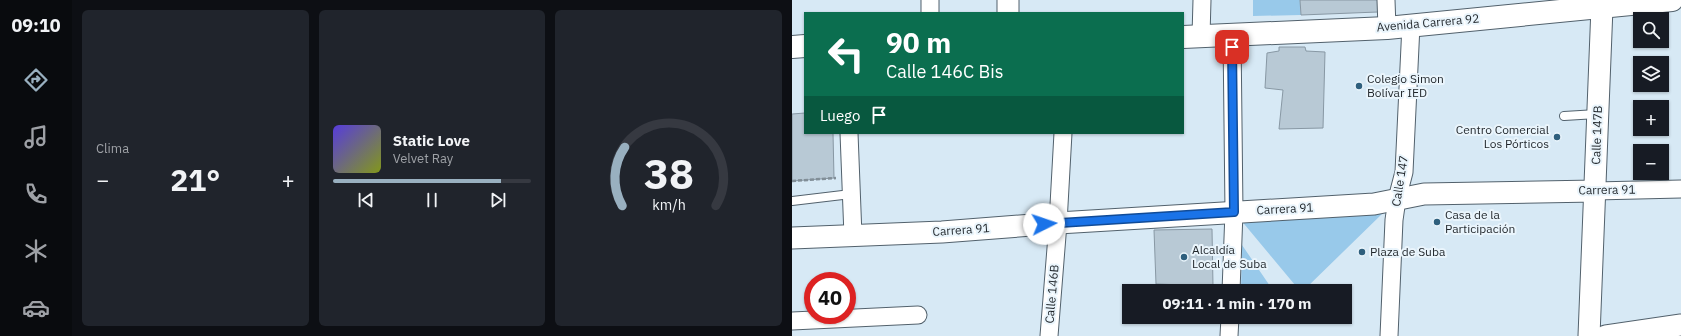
<!DOCTYPE html>
<html lang="es">
<meta charset="utf-8">
<style>
:root{--surface:#171b24;--page:#20242c;--text:#f1f3f6;--muted:#9ea1a6;--line:#363941;--accent:#99b0c0}
body{margin:0;font-family:"IBM Plex Sans",sans-serif;background:var(--page);color:var(--text);height:100vh;display:flex;flex-direction:column;font-size:15px;white-space:nowrap}
*{box-sizing:border-box;margin:0}
p{font-size:13px;color:var(--muted)}
.icon{flex:none;width:22px;height:22px;fill:none;stroke:currentColor;stroke-width:2;stroke-linecap:round;stroke-linejoin:round}
.map{position:relative;flex:1;overflow:hidden}
.details{display:flex;flex-direction:column;gap:10px;padding:10px;background:#0d0f14;width:720px}
.details>*{flex:none}
.top-card{position:absolute;left:12px;top:12px;width:380px;height:122px;border-radius:0px;box-shadow:0 1px 3px #0004;background:#0b6e4f;color:#fff;overflow:hidden}
.controls{position:absolute;left:841px;top:12px;display:grid;gap:8px}
.controls a{display:grid;place-items:center;width:36px;height:36px;border-radius:0px;background:var(--surface);box-shadow:0 1px 3px #0004;font-size:20px}
.speed{position:absolute;left:12px;top:272px;display:flex;gap:8px;font-size:20px;font-weight:700;text-align:center}
.speed>*{display:grid;place-content:center;width:52px;height:52px;border-radius:50%;background:var(--surface);box-shadow:0 1px 3px #0004;line-height:1}
.speed .limit{border:6px solid #d22;background:#fff;color:#111}
.pin{position:absolute;display:grid;place-items:center;width:34px;height:34px;color:#fff;margin:-17px;border-radius:8px;box-shadow:0 2px 6px #0006}
.me{position:absolute;width:44px;margin:-22px;rotate:86deg;stroke-linejoin:round;filter:drop-shadow(0 0 3px #0008)}
.turn{display:flex;align-items:center;gap:14px;height:84px;padding:0 16px;font-size:18px}
.turn .icon{width:52px;height:52px;stroke-width:2.5}
.turn b{display:block;font-size:28px;line-height:34px}
.then{display:flex;align-items:center;height:38px;padding:0 16px;background:#0003;gap:8px;font-size:15px}
.big{font-size:30px;font-weight:800;line-height:1.1}
.details .widget{flex:1;display:flex;flex-direction:column;justify-content:center;gap:6px;min-width:0;padding:0 14px;border-radius:6px;background:var(--page)}
.details .dial{align-items:center;gap:0}
.dial svg{height:104px;overflow:visible;fill:none;stroke:var(--line);stroke-width:7;stroke-linecap:round;text-anchor:middle}
.dial text{fill:var(--text);stroke:none}
.song{display:flex;align-items:center;gap:12px}
.cover{width:48px;height:48px;border-radius:6px;background:linear-gradient(135deg,hsl(250 70% 55%),hsl(70 70% 35%))}
.played{height:4px;border-radius:2px;background:linear-gradient(90deg,var(--accent) 85%,var(--line) 85%)}
.keys{display:flex;justify-content:space-around;direction:ltr}
.heat{display:flex;justify-content:space-between;align-items:center;font-size:22px;direction:ltr}
.details .tiles{flex:1;display:grid;gap:10px;grid-template-columns:repeat(3,1fr)}
.trip{position:absolute;left:330px;top:284px;width:230px;height:40px;border-radius:0px;background:var(--surface);box-shadow:0 1px 3px #0004;font-weight:800;line-height:40px;text-align:center}
main{display:flex;flex:1;min-height:0}
.tab-bar{display:flex;flex-direction:column;width:72px;justify-content:space-around;align-items:center;background:#090b0e;color:var(--muted)}
.tab-bar .icon{width:28px;height:28px}
.tab-bar .on{color:var(--accent)}
.tab-bar b{font-size:18px;color:var(--text)}
.map>svg:first-child{display:block}
.green{fill:#98c9ea}
.building{fill:#b8c9d5;stroke:#8898a4}
.lines{fill:none;stroke-linecap:round;stroke-linejoin:round}
.service-casing{stroke:#52616c;stroke-width:10}
.minor-casing{stroke:#52616c;stroke-width:19}
.tertiary-casing{stroke:#52616c;stroke-width:23}
.secondary-casing{stroke:#52616c;stroke-width:24}
.path{stroke:#818e97;stroke-width:2.5;stroke-dasharray:4 2;stroke-linecap:butt}
.service{stroke:#fff;stroke-width:8}
.minor{stroke:#fff;stroke-width:17}
.tertiary{stroke:#fff;stroke-width:21}
.secondary{stroke:#fff;stroke-width:22}
.route-casing{stroke:#114b97;stroke-width:10}
.route{stroke:#1a73e8;stroke-width:7}
.poi-dot{fill:#2e5f7d;stroke:#eaf5fc;stroke-width:1.5}
.labels{text-anchor:middle;stroke-width:4;stroke-linejoin:round;paint-order:stroke}
.street-label{font-size:12px;fill:#1f252a;stroke:#eaf5fc}
.poi-label{font-size:12px;fill:#1f252a;stroke:#eaf5fc;text-anchor:start}
</style>
<main>
<nav class="tab-bar">
<b>09:10</b>
<svg class="icon on" aria-label="directions" viewBox="0 0 24 24"><path d="M12 3l9 9-9 9-9-9zM9 14v-3h6M13 9l2 2-2 2"/></svg>
<svg class="icon" aria-label="music" viewBox="0 0 24 24"><path d="M9 18V5l10-2v13"/><circle cx="6" cy="18" r="3"/><circle cx="16" cy="16" r="3"/></svg>
<svg class="icon" aria-label="phone" viewBox="0 0 24 24"><path d="M5 4h4l2 5-3 2q2 4 5 5l2-3 5 2v4C11 20 4 13 5 4z"/></svg>
<svg class="icon" aria-label="climate" viewBox="0 0 24 24"><path d="M12 3v18M4 7l16 10M4 17L20 7"/></svg>
<svg class="icon" aria-label="car" viewBox="0 0 24 24"><path d="M5 17H2v-5l4-1 3-4h7l3 4 3 1v5h-3M9 17h6M6 11h13"/><circle cx="7" cy="17" r="2"/><circle cx="17" cy="17" r="2"/></svg>
</nav>
<section class="details">
<div class="tiles">
<div class="widget"><p>Clima</p>
<div class="heat"><a>−</a><b class="big">21°</b><a>+</a></div>
</div>
<div class="widget">
<div class="song"><i class="cover"></i><div><b>Static Love</b><p>Velvet Ray</p></div></div>
<div class="played"></div>
<div class="keys"><svg class="icon" aria-label="previous" viewBox="0 0 24 24"><path d="M18 5L8 12l10 7zM5 5v14"/></svg><svg class="icon" aria-label="pause" viewBox="0 0 24 24"><path d="M8 5v14M16 5v14"/></svg><svg class="icon" aria-label="next" viewBox="0 0 24 24"><path d="M6 5l10 7-10 7zM19 5v14"/></svg></div>
</div>
<div class="widget dial"><svg viewBox="0 0 100 80">
<path d="M14 69A42 42 0 1 1 86 69"/>
<path d="M14 69A42 42 0 0 1 16 24" stroke="#99b0c0"/>
<text x="50" y="56" font-size="32" font-weight="700">38</text>
<text x="50" y="72" font-size="11">km/h</text>
</svg></div>
</div>
</section>
<div class="map">
<svg width="889" height="336" viewBox="0 0 889 336">
<rect width="100%" height="100%" fill="#d7e9f5"/>
<path class="green" d="M461 0H508L509 15 461 16Z
M591 213 511 291H508L448 219Z
M450 245 478 286 472 291H449Z"/>
<path class="building" d="M508 0H586V12L509 15Z
M487 47H513L514 51 533 52 531 128 487 129 491 90 473 88 475 53 487 51Z
M13 113V133H41L42 178 0 181V114Z
M420 229 421 286 364 284 362 230Z"/>
<g class="lines">
<g class="service-casing">
<path id="service" d="M772 116 805 114
M0 201 59 194"/>
</g>
<g class="minor-casing">
<path id="minor" d="M594 0 595 28
M138 13V0
M409 36 410 0
M57 133 61 236
M803 191 889 189
M439 291 442 212 440 35
M0 321 126 315
M257 336 266 223 271 133
M437 336 438 317
M597 336 602 220 605 199 612 172 619 25"/>
</g>
<g class="tertiary-casing">
<path id="tertiary" d="M216 13V0
M0 238 150 232 266 223 582 204 632 194 803 191
M797 336 810 7
M814 336 889 325"/>
</g>
<g class="secondary-casing">
<path id="secondary" d="M391 37 595 28 880 0
M0 47 13 46"/>
</g>
<path class="path" d="M0 181 44 178"/>
<use href="#service" class="service"/>
<use href="#minor" class="minor"/>
<use href="#tertiary" class="tertiary"/>
<use href="#secondary" class="secondary"/>
</g>
<g class="lines">
<g class="route-casing">
<path id="route" d="M252 224 442 212 440 47"/>
</g>
<use href="#route" class="route"/>
</g>
<g class="poi-dot">
<circle cx="567" cy="86" r="4"/>
<circle cx="765" cy="137" r="4"/>
<circle cx="645" cy="222" r="4"/>
<circle cx="570" cy="252" r="4"/>
<circle cx="392" cy="257" r="4"/>
</g>
<g class="labels">
<g class="street-label">
<text transform="translate(636 23) rotate(-5)" y="4">Avenida Carrera 92</text>
<text transform="translate(805 135) rotate(-88)" y="4">Calle 147B</text>
<text transform="translate(608 181) rotate(-81)" y="4">Calle 147</text>
<text transform="translate(815 190) rotate(-1)" y="4">Carrera 91</text>
<text transform="translate(493 209) rotate(-3)" y="4">Carrera 91</text>
<text transform="translate(169 230) rotate(-4)" y="4">Carrera 91</text>
<text transform="translate(260 294) rotate(-85)" y="4">Calle 146B</text>
</g>
<g class="poi-label">
<text x="575" y="83">Colegio Simon<tspan x="575" dy="14">Bolívar IED</tspan></text>
<text x="757" y="134" text-anchor="end">Centro Comercial<tspan x="757" dy="14">Los Pórticos</tspan></text>
<text x="653" y="219">Casa de la<tspan x="653" dy="14">Participación</tspan></text>
<text x="400" y="254">Alcaldía<tspan x="400" dy="14">Local de Suba</tspan></text>
<text x="578" y="256">Plaza de Suba</text>
</g>
</g>
</svg>
<div class="controls">
<a><svg class="icon" aria-label="search" viewBox="0 0 24 24"><circle cx="10" cy="10" r="6"/><path d="M15 15l6 6"/></svg></a>
<a><svg class="icon" aria-label="layers" viewBox="0 0 24 24"><path d="M12 4l9 5-9 5-9-5zM3 14l9 5 9-5"/></svg></a>
<a>+</a>
<a>−</a>
</div>
<div class="speed"><div class="limit">40</div></div>
<div class="pin" style="left:440px;top:47px;background:#d93025"><svg class="icon" aria-label="arrive" viewBox="0 0 24 24"><path d="M6 21V4h12l-3 4 3 4H6"/></svg></div>
<svg class="me" style="left:252px;top:224px" viewBox="-20 -20 40 40"><circle r="19" fill="#fff"/><path d="M0-13L10 11 0 6-10 11z" fill="#1a73e8"/></svg>
<div class="trip">09:11 · 1 min · 170 m</div>
<div class="top-card">
<div class="turn"><svg class="icon" aria-label="left" viewBox="0 0 24 24"><path d="M17 20v-9H6M10 6l-5 5 5 5"/></svg><div><b>90 m</b>Calle 146C Bis</div></div>
<div class="then">Luego<svg class="icon" aria-label="arrive" viewBox="0 0 24 24"><path d="M6 21V4h12l-3 4 3 4H6"/></svg></div>
</div>
</div>
</main>
